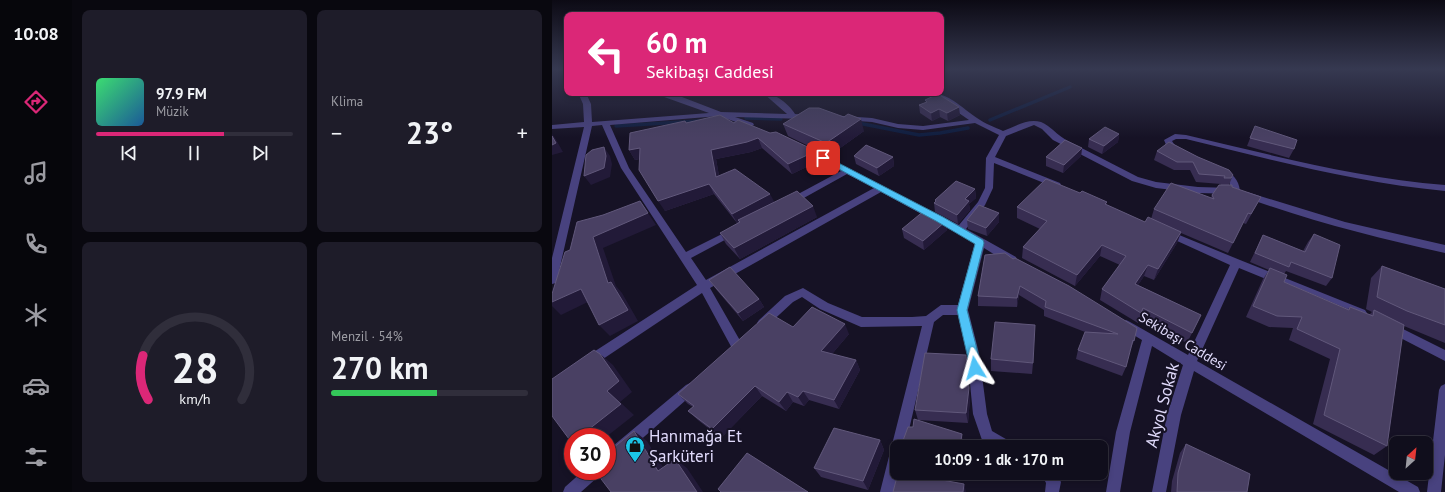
<!DOCTYPE html>
<html lang="tr">
<meta charset="utf-8">
<style>
:root{--surface:#100e1c;--page:#1e1c29;--text:#f1f3f6;--muted:#9c9ca3;--line:#302e3b;--accent:#db2777}
body{margin:0;font-family:"PT Sans",sans-serif;background:var(--page);color:var(--text);height:100vh;display:flex;flex-direction:column;font-size:15px;white-space:nowrap}
*{box-sizing:border-box;margin:0}
p{font-size:13px;color:var(--muted)}
.icon{flex:none;width:22px;height:22px;fill:none;stroke:currentColor;stroke-width:2;stroke-linecap:round;stroke-linejoin:round}
.map{position:relative;flex:1;overflow:hidden}
.side{display:flex;flex-direction:column;gap:10px;padding:10px;background:#09080f;width:480px}
.side>*{flex:none}
.top-card{position:absolute;left:12px;top:12px;width:380px;height:84px;border-radius:8px;box-shadow:0 2px 6px #0003,0 0 0 1px var(--line);background:#db2777;color:#fff;overflow:hidden}
.needle{width:26px;rotate:27deg}
.fabs{position:absolute;left:837px;top:436px;display:grid;gap:8px}
.fabs a{display:grid;place-items:center;width:44px;height:44px;border-radius:8px;background:var(--surface);box-shadow:0 2px 6px #0003,0 0 0 1px var(--line);font-size:20px}
.speed{position:absolute;left:12px;top:428px;display:flex;gap:8px;font-size:20px;font-weight:700;text-align:center}
.speed>*{display:grid;place-content:center;width:52px;height:52px;border-radius:50%;background:var(--surface);box-shadow:0 2px 6px #0003,0 0 0 1px var(--line);line-height:1}
.speed .limit{border:6px solid #d22;background:#fff;color:#111}
.pin{position:absolute;display:grid;place-items:center;width:34px;height:34px;color:#fff;margin:-17px;border-radius:8px;box-shadow:0 2px 6px #0006}
.me{position:absolute;width:44px;margin:-22px;rotate:352deg;stroke-linejoin:round;filter:drop-shadow(0 0 3px #0008)}
.turn{display:flex;align-items:center;gap:14px;height:84px;padding:0 16px;font-size:18px}
.turn .icon{width:52px;height:52px;stroke-width:2.5}
.turn b{display:block;font-size:28px;line-height:34px}
.big{font-size:30px;font-weight:800;line-height:1.1}
.side .tile{flex:1;display:flex;flex-direction:column;justify-content:center;gap:6px;min-width:0;padding:0 14px;border-radius:8px;background:var(--page)}
.side .dial{align-items:center;gap:0}
.dial svg{height:104px;overflow:visible;fill:none;stroke:var(--line);stroke-width:7;stroke-linecap:round;text-anchor:middle}
.dial text{fill:var(--text);stroke:none}
.song{display:flex;align-items:center;gap:12px}
.cover{width:48px;height:48px;border-radius:6px;background:linear-gradient(135deg,hsl(140 70% 55%),hsl(210 70% 35%))}
.played{height:4px;border-radius:2px;background:linear-gradient(90deg,var(--accent) 65%,var(--line) 65%)}
.keys{display:flex;justify-content:space-around;direction:ltr}
.heat{display:flex;justify-content:space-between;align-items:center;font-size:22px;direction:ltr}
.charge{height:6px;border-radius:3px;background:linear-gradient(90deg,#34c759 54%,var(--line) 0)}
.side .tiles{flex:1;display:grid;gap:10px;grid-template-columns:repeat(2,1fr)}
.trip{position:absolute;left:338px;top:440px;width:218px;height:40px;border-radius:8px;background:var(--surface);box-shadow:0 2px 6px #0003,0 0 0 1px var(--line);font-weight:800;line-height:40px;text-align:center}
main{display:flex;flex:1;min-height:0}
.menu{display:flex;flex-direction:column;width:72px;justify-content:space-around;align-items:center;background:#06060b;color:var(--muted)}
.menu .icon{width:28px;height:28px}
.menu .active{color:var(--accent)}
.menu b{font-size:18px;color:var(--text)}
.map>svg:first-child{display:block}
.lines{fill:none;stroke-linecap:round;stroke-linejoin:round}
.stream{stroke:#101e40;stroke-width:3.5}
.minor{fill:#48427f;fill-rule:evenodd}
.wall{fill:#372d51}
.shaded-wall{fill:#221a38}
.building{fill:#494063;stroke:#61587b}
.route{fill:#4fc3f7;stroke:#337fa1}
.labels{text-anchor:middle;stroke-width:4;stroke-linejoin:round;paint-order:stroke}
.street-label{font-size:14px;fill:#e0dafb;stroke:#161225}
.near-street-label{font-size:17px;fill:#e0dafb;stroke:#161225}
.near-poi-label{font-size:17px;fill:#e0dafb;stroke:#161225;text-anchor:start}
</style>
<main>
<nav class="menu">
<b>10:08</b>
<svg class="icon active" aria-label="directions" viewBox="0 0 24 24"><path d="M12 3l9 9-9 9-9-9zM9 14v-3h6M13 9l2 2-2 2"/></svg>
<svg class="icon" aria-label="music" viewBox="0 0 24 24"><path d="M9 18V5l10-2v13"/><circle cx="6" cy="18" r="3"/><circle cx="16" cy="16" r="3"/></svg>
<svg class="icon" aria-label="phone" viewBox="0 0 24 24"><path d="M5 4h4l2 5-3 2q2 4 5 5l2-3 5 2v4C11 20 4 13 5 4z"/></svg>
<svg class="icon" aria-label="climate" viewBox="0 0 24 24"><path d="M12 3v18M4 7l16 10M4 17L20 7"/></svg>
<svg class="icon" aria-label="car" viewBox="0 0 24 24"><path d="M5 17H2v-5l4-1 3-4h7l3 4 3 1v5h-3M9 17h6M6 11h13"/><circle cx="7" cy="17" r="2"/><circle cx="17" cy="17" r="2"/></svg>
<svg class="icon" aria-label="filters" viewBox="0 0 24 24"><path d="M4 7h16M4 17h16"/><circle cx="9" cy="7" r="2"/><circle cx="15" cy="17" r="2"/></svg>
</nav>
<section class="side">
<div class="tiles">
<div class="tile">
<div class="song"><i class="cover"></i><div><b>97.9 FM</b><p>Müzik</p></div></div>
<div class="played"></div>
<div class="keys"><svg class="icon" aria-label="previous" viewBox="0 0 24 24"><path d="M18 5L8 12l10 7zM5 5v14"/></svg><svg class="icon" aria-label="pause" viewBox="0 0 24 24"><path d="M8 5v14M16 5v14"/></svg><svg class="icon" aria-label="next" viewBox="0 0 24 24"><path d="M6 5l10 7-10 7zM19 5v14"/></svg></div>
</div>
<div class="tile"><p>Klima</p>
<div class="heat"><a>−</a><b class="big">23°</b><a>+</a></div>
</div>
<div class="tile dial"><svg viewBox="0 0 100 80">
<path d="M14 69A42 42 0 1 1 86 69"/>
<path d="M14 69A42 42 0 0 1 10 35" stroke="#db2777"/>
<text x="50" y="56" font-size="32" font-weight="700">28</text>
<text x="50" y="72" font-size="11">km/h</text>
</svg></div>
<div class="tile"><p>Menzil · 54%</p><b class="big">270 km</b><div class="charge"></div></div>
</div>
</section>
<div class="map">
<svg width="893" height="492" viewBox="0 0 893 492">
<rect width="100%" height="100%" fill="#161225"/>
<g class="lines">
<path class="stream" d="M194 118 229 119
M438 120 518 87
M306 123 367 135 388 133 416 128
M64 126 147 121"/>
<path class="minor" d="M28 93H34L39 104 40 122 157 113 101 93H113L130 97 169 112 235 114 211 93C223 93 237 104 243 114L255 115 259 117 255 119 183 117 201 123 202 125 198 127 167 116 58 125 77 168 134 252 178 230H184L186 232 184 234 139 258 154 280 322 188 295 174 241 204H235L233 202 235 200 289 171 250 151 249 149 253 147 407 225 426 202 433 188 434 158 447 135 423 123 371 130 346 128 320 122 277 119 273 117 277 115 320 118 346 124 371 126 417 120 378 93C397 93 410 108 425 118 433 124 443 127 451 131 466 125 482 115 496 126 503 131 507 136 514 140L586 177 604 182 646 187 679 188 677 181 665 171 669 168C680 172 687 180 688 191L684 194 646 193 604 188 580 181 501 140 490 129 482 125 454 136 443 157 508 183 509 185 505 188 502 187 442 163 441 188 433 205 414 229 464 257 465 260 464 263H456L432 248 416 310 427 353 435 414 440 431 459 442 461 447H442L430 440 421 414 415 353 406 315H391L382 322 353 447H345V473H347L342 492H328L370 326 309 327 268 309 250 297 241 302 215 326 211 328 207 326 205 323 207 320 233 296 251 288 276 303 310 317H360L374 316 389 305H406L423 243 329 192 158 288 190 344 192 348 190 352 186 353 182 352 150 293 42 365 38 366 34 365 32 361 34 357 145 285 69 168 50 125 40 126 5 280 4 283 0 284V258L32 127 0 129V125L32 122 31 104 27 95Z
M623 134 634 135C720 155 805 178 893 185V191C805 183 720 160 634 139H624L620 141 622 144 630 150 626 152 615 147 612 140Z
M695 192 793 222 893 245V253C825 238 758 221 692 197L690 195 692 193Z
M615 230 688 260 813 310 815 313 813 316 809 318 687 268 645 361 866 487 868 492H847L642 371 629 415 614 492H600L615 415 631 365 600 346 578 432 568 492H554L564 432 590 340 570 328 568 325 570 322 574 320 578 322 636 355 678 265 612 235 610 233Z
M839 323 893 350V361L835 331 833 328 835 325Z
M138 383 142 385 144 389 142 393 60 465 55 467V451L134 385Z
M893 384V455L889 492H875L887 390 889 386Z
M31 471H49L47 476 29 492H11L13 487Z
M489 473H504L509 482 507 492H493L494 483Z"/>
</g>
<path class="wall" d="M373 100 408 115 396 121 388 117 380 121 368 113 367 105 374 102Z
M133 121 135 123H182L264 151 267 161 240 174 210 148 199 152 164 159 167 176 222 202 265 217 188 259 174 244 168 233 187 223H185L162 194 113 211 88 159 83 160 77 150Z
M231 124 312 131 277 156 236 136Z
M703 126 742 149 737 158 695 146Z
M567 134 566 142 550 154 536 147 537 139Z
M617 142 681 175 677 185 680 187 709 197 694 224 691 223 676 253 629 233 625 243 602 280 592 276 586 285 649 315 635 343 587 319 586 323 548 300 550 289 568 265 548 256 523 286 470 258 471 247 488 229 465 218V207L528 193 555 202 554 205 593 222 599 219 602 209 659 198 660 195 669 184 644 182 638 170H622L602 160 605 151Z
M530 148 529 156 511 173 494 166V157Z
M302 156 341 157 342 166 327 176 304 164Z
M423 189 424 198 417 204 418 210 406 224 383 212 382 203 383 202V200Z
M415 220 447 222 435 236 416 229Z
M394 221 395 230 372 250 352 238 350 229Z
M762 234 780 278 774 286 734 271 732 274V282L796 309 798 307 817 315 820 312 814 309 819 278 830 266 893 289V343L852 326 835 446 822 455 761 424 778 359 737 340 741 328 717 327 694 317 711 279 717 270 698 262 711 235 751 251 756 242Z
M433 255 582 341 578 350 574 367 570 376 524 359 526 350 533 332 492 316V310L467 295 465 307 426 306V296Z
M157 280 207 299 212 307 191 321 163 288Z
M241 327 297 334 280 354 304 360 308 370 287 409 257 400 252 406 241 402 234 411 210 396 169 438 146 420 136 411 141 407 136 404 126 394Z
M439 359 481 363 480 374 439 371Z
M418 398 416 423 366 420 363 410Z
M328 440 332 450 316 490 269 477 262 468Z
M634 444 695 492H619L620 481 628 453Z"/>
<path class="shaded-wall" d="M407 107 408 115 396 121 395 113Z
M387 109 388 117 380 121 379 113Z
M309 119 312 131 277 156 274 143Z
M0 134 3 138 11 152 0 155Z
M567 134 566 142 550 154 552 146Z
M206 138 210 148 199 152 164 159 169 187 164 177 159 150Z
M52 147 58 156 60 164 58 177 39 185 32 176Z
M88 148 94 157 83 160 77 150Z
M530 148 529 156 511 173 512 165Z
M264 151 267 161 240 174 236 164Z
M341 157 342 166 327 176 325 168Z
M157 184 162 194 113 211 106 201Z
M423 189 424 198 417 204 418 210 406 224 405 215 413 199Z
M218 194 223 203 186 220 187 222 185 223 180 214Z
M88 201 104 225 51 248 64 286 70 293 86 321 58 336 47 325 56 283 41 237Z
M261 206 265 217 188 259 182 248Z
M447 213V222L435 236 434 228Z
M394 221 395 230 372 250 371 241Z
M629 232 625 243 602 280 606 269Z
M550 245 548 256 523 286 525 275Z
M596 265 592 276 580 294 583 284Z
M468 286 467 295 465 307V298Z
M29 289 40 300 9 315 0 306V302Z
M207 299 212 307 191 321 186 313Z
M293 324 297 334 274 361 269 351Z
M48 354 61 365 80 392 68 402 82 415 54 437H27L55 391Z
M304 360 308 370 287 409 282 400Z
M203 386 210 396 169 438 160 429Z
M417 388 418 398 416 423 414 413Z
M251 391 257 400 252 406 246 397Z
M235 392 241 402 234 411 227 402Z
M82 431 95 441 119 480 106 471Z
M410 434 411 443 410 447H408Z
M328 440 332 450 316 490 311 481Z
M123 459 135 468 151 492H145Z
M373 473H387L371 484 368 476Z
M412 484 414 492H411Z"/>
<path class="building" d="M386 94 407 107 395 113 387 109 379 113 367 105 375 102 373 100Z
M257 108H267L292 117 296 114 309 119 274 143 231 124Z
M168 115 182 123 186 120 218 133 224 132 264 151 236 164 206 138 195 142 159 150 164 177 183 169 218 194 180 214 157 184 106 201 87 170 88 148 77 150 78 133 133 121 134 123Z
M703 126 745 140 742 149 698 138Z
M553 127 567 134 552 146 537 139Z
M0 136 4 143 0 145Z
M513 140 530 148 512 165 494 157Z
M617 142 646 157 677 170 681 175 679 178H672L673 176 647 174 641 162H625L605 151Z
M314 145 341 157 325 168 302 156Z
M52 147 54 156 52 168 32 176 34 155 40 150Z
M494 179 528 193 530 191 555 202 553 204 593 222 596 217 629 232 606 269 596 265 583 284 649 315 640 333 591 308 589 313 550 289 574 256 550 245 525 275 471 247 495 221 465 207Z
M404 181 423 189 413 199 417 201 405 215 382 203 384 201 383 200Z
M619 183 662 199 660 195 667 185H680V187L709 197 699 214 696 213 681 243 602 209Z
M245 191 261 206 182 248 168 233 188 222 186 220Z
M88 201 96 213 41 237 56 283 59 282 76 310 47 325 29 289 0 302V294L13 252 18 250 25 222 51 215Z
M427 205 447 213 434 228 415 220Z
M373 210 394 221 371 241 350 229Z
M762 234 788 245 780 278 739 262 737 267 703 253 711 235 753 252Z
M453 253 461 259 463 258 517 286 585 328 582 341 581 340 574 367 526 350 533 332 566 334 493 307 494 301 468 286 465 298 426 296 433 255Z
M830 266 893 289V325L855 311 825 297Z
M178 267 207 299 186 313 157 280Z
M718 268 735 275 732 282 797 310 798 307 821 316 822 310 852 325 835 446 772 415 788 349 745 329 750 317 725 316 701 306Z
M260 307 293 324 269 351 304 360 282 400 251 391 246 397 235 392 227 402 203 386 160 429 136 411 142 406 126 394 217 313 241 327Z
M443 322 483 325 481 363 439 359Z
M42 350 48 354 67 381 55 391 69 404 27 437H21V442L20 443 0 416V379Z
M373 353 414 355 417 388 414 413 363 410Z
M362 419 410 434 408 447H351L349 446 356 427H361Z
M282 428 328 440 311 481 262 468Z
M82 431 106 471 123 459 145 492H59L43 471H55V453Z
M634 444 698 474 695 492H625L626 473Z
M195 453 256 492H169L166 489Z
M346 473 362 475 361 473H373L368 476 412 484 411 492H341Z"/>
<linearGradient id="sky" x2="0" y2="1"><stop stop-color="#0c0a14"/><stop offset="0.5" stop-color="#363951"/><stop offset="1" stop-color="#363951" stop-opacity="0"/></linearGradient>
<rect width="893" height="138" fill="url(#sky)"/>
<path class="route" d="M271 155 391 217 431 240 432 243 415 310 426 353 428 368 427 372 423 373 419 372 405 310 423 244 384 221 268 159 267 158Z"/>
<defs>
<g id="shop-pin" transform="scale(1)"><path d="M0 17L-7.5 6A9.5 9.5 0 1 1 7.5 6Z" fill="#1bc5e6" stroke="#161225"/><path d="M-5-2.5h2.3a2.7 3.5 0 0 1 5.4 0H5L5.5 6h-11ZM-1.5-2.5h3a1.5 2.3 0 0 0-3 0Z" fill="#111"/></g>
</defs>
<g fill-rule="evenodd">
<use href="#shop-pin" x="83" y="446"/>
</g>
<g class="labels">
<g class="street-label">
<text transform="translate(631 341) rotate(31)" y="5">Sekibaşı Caddesi</text>
</g>
<g class="near-street-label">
<text transform="translate(610 405) rotate(-75)" y="6">Akyol Sokak</text>
</g>
<g class="near-poi-label">
<text x="97" y="442">Hanımağa Et<tspan x="97" dy="20">Şarküteri</tspan></text>
</g>
</g>
</svg>
<div class="fabs">
<a><svg class="needle" viewBox="-14 -14 28 28"><path d="M0-13l5 13h-10z" fill="#e53935"/><path d="M0 13l5-13h-10z" fill="#9c9ca3"/></svg></a>
</div>
<div class="speed"><div class="limit">30</div></div>
<div class="pin" style="left:271px;top:158px;background:#d93025"><svg class="icon" aria-label="arrive" viewBox="0 0 24 24"><path d="M6 21V4h12l-3 4 3 4H6"/></svg></div>
<svg class="me" style="left:423px;top:368px" viewBox="-20 -20 40 40"><path d="M0-17L14 15 0 8-14 15z" fill="#4fc3f7" stroke="#fff" stroke-width="4"/></svg>
<div class="trip">10:09 · 1 dk · 170 m</div>
<div class="top-card">
<div class="turn"><svg class="icon" aria-label="left" viewBox="0 0 24 24"><path d="M17 20v-9H6M10 6l-5 5 5 5"/></svg><div><b>60 m</b>Sekibaşı Caddesi</div></div>
</div>
</div>
</main>
